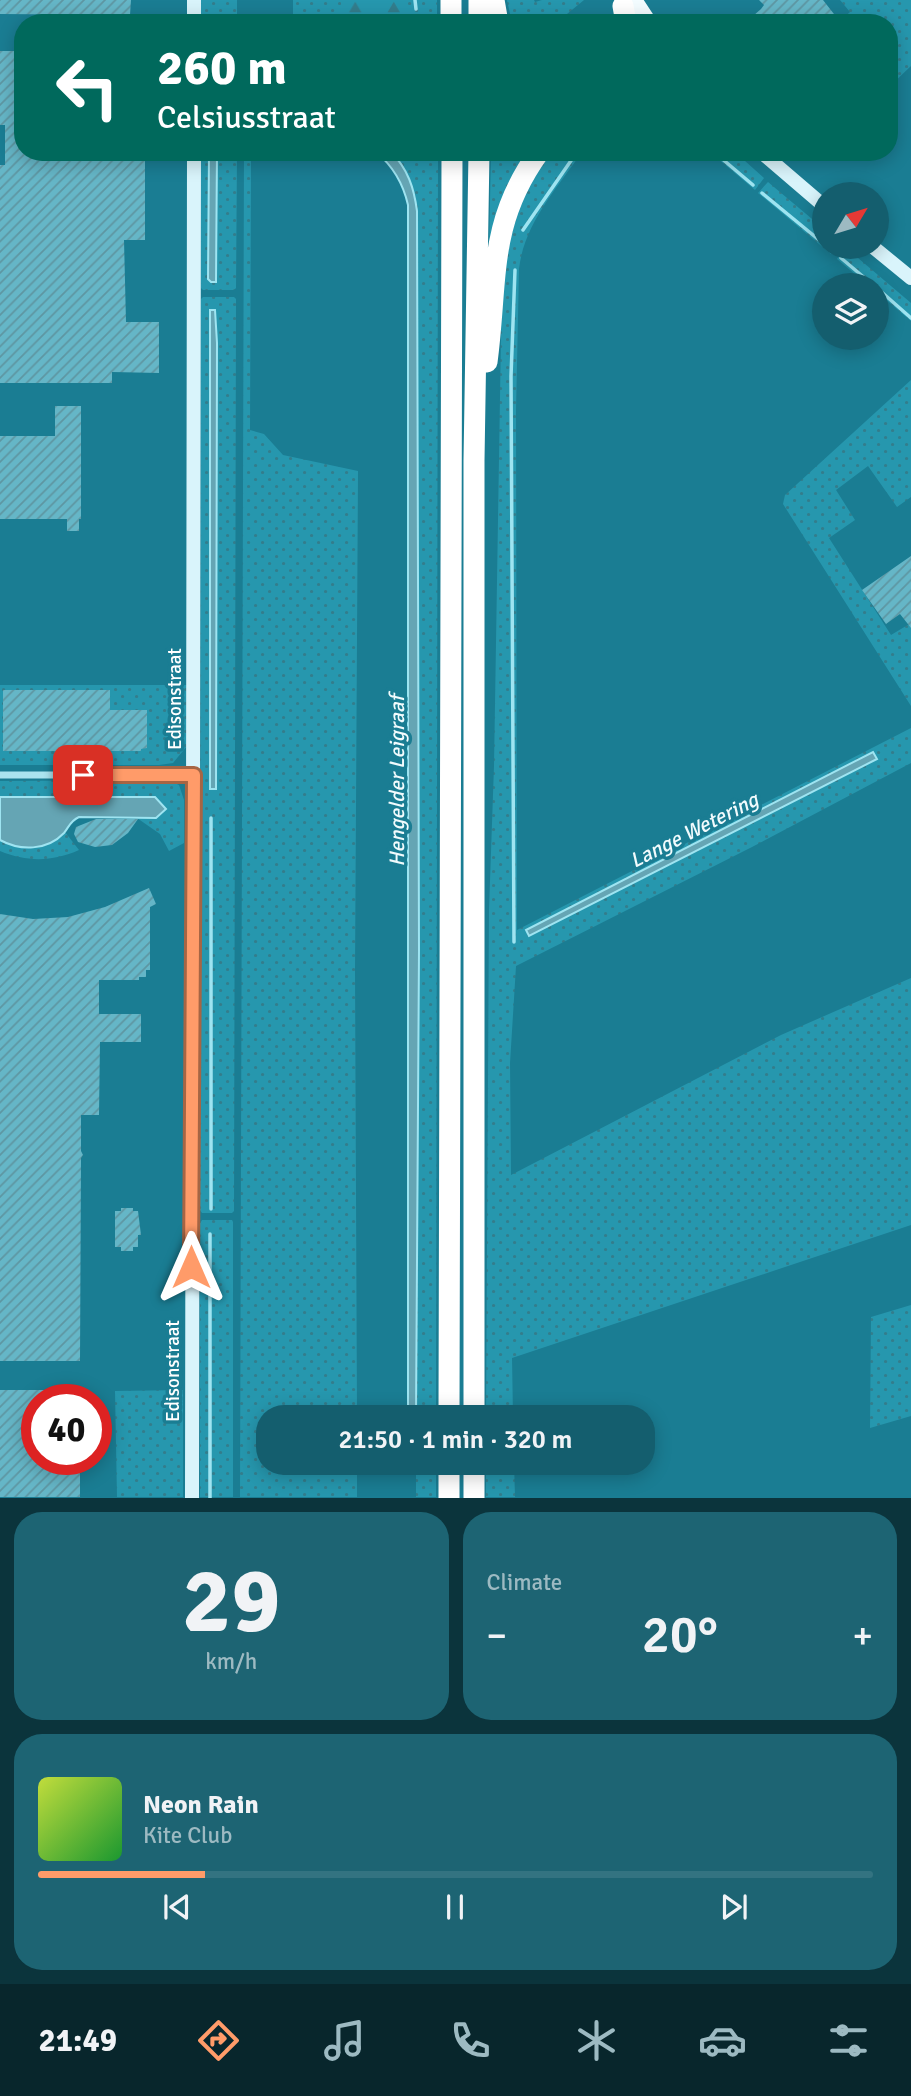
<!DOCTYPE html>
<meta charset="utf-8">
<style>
:root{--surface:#145e6e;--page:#1d6473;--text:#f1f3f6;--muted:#9dbac2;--line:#337381;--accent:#ff9b69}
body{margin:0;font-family:Signika,sans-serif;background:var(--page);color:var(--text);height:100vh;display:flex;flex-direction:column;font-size:26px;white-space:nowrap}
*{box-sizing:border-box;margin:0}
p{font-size:23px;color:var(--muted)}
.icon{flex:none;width:38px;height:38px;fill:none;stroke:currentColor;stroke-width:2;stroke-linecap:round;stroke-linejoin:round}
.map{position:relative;height:1498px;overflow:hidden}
.sheet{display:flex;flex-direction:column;gap:14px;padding:14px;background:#0b343c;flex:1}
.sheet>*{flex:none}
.hud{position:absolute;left:14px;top:14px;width:884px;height:147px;border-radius:28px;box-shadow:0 4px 18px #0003;background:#00695c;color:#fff;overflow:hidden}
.needle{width:46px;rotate:52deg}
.fabs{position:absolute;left:812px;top:182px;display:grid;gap:14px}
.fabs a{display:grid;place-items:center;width:77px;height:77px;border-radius:50%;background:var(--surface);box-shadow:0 4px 18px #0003;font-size:35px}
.speed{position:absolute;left:21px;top:1384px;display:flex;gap:14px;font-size:35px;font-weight:700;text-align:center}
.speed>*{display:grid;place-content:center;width:91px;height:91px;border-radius:50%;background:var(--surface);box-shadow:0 4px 18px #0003;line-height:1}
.speed .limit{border:10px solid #d22;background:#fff;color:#111}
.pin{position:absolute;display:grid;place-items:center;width:60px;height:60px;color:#fff;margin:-30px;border-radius:14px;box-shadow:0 4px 10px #0006}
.me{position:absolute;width:77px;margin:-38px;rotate:0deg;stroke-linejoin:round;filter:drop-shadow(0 0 5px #0008)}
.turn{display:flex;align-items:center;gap:24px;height:147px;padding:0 28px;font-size:32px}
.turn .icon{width:91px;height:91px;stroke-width:2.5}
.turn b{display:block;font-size:49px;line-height:60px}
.big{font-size:52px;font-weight:600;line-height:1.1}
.sheet .tile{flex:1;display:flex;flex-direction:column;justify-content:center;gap:10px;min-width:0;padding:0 24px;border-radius:28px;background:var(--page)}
.sheet .dial{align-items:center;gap:0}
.dial b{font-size:91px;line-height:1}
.song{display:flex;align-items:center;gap:21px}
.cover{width:84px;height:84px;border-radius:10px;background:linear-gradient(135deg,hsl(70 70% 55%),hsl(130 70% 35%))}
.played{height:7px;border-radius:4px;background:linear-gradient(90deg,var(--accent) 20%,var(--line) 20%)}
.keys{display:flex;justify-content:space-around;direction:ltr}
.heat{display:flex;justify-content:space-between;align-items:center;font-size:38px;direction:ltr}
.sheet .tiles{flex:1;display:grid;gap:14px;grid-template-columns:1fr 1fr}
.tile:last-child{grid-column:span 2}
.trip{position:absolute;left:256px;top:1405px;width:399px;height:70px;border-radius:28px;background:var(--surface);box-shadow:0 4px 18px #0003;font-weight:600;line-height:70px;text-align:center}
.tab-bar{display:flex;height:112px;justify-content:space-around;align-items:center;background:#08262c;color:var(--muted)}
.tab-bar .icon{width:49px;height:49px}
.tab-bar .on{color:var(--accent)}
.tab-bar b{font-size:32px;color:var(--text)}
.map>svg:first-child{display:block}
.grass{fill:url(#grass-dots)}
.forest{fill:url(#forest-firs)}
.water{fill:#65a5b4;stroke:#9ee4f1;stroke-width:2}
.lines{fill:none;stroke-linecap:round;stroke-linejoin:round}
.stream{stroke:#9ee4f1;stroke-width:3.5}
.building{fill:url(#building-hatch)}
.street{stroke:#abe4ef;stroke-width:7}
.secondary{stroke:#d9f4fb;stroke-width:14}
.primary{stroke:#f3fcff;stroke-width:18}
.highway{stroke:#fff;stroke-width:21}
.route-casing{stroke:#a66544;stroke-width:18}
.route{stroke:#ff9b69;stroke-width:12}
.labels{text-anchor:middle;stroke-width:7;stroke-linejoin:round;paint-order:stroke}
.street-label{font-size:19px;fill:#fff;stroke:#1a7d93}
.water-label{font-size:21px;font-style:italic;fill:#f1fbfd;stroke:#1a7d93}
</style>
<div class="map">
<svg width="911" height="1498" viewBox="0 0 911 1498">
<defs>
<pattern id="grass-dots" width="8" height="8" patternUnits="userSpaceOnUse" patternTransform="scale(1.75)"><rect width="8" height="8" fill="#2697ae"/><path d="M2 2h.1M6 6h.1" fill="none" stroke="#337d8c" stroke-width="1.8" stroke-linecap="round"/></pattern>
<pattern id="forest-firs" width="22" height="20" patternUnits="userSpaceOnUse" patternTransform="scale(1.75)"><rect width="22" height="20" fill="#2697ae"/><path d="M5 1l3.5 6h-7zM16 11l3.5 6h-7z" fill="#337d8c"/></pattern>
<pattern id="building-hatch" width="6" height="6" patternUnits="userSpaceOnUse" patternTransform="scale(1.75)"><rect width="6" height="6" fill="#65b6c7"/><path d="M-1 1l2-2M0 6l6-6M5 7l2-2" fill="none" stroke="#5e96a2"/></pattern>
</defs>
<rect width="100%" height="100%" fill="#1a7d93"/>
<path class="grass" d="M201 0H237V23H201Z
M293 0H341V23H293Z
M405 0H437V23H405Z
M507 0H534L535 2 542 0H584L556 23H512Z
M840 0H911V66L889 87V23H838L850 12Z
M201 152H237L236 288 234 290H203L201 288Z
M244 152H251L250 430 264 434 283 455 358 471 355 971 357 1417 268 1418V1463H357V1497H240Z
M391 152H438L436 1418 416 1417 419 950 417 211 415 194Z
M491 152H534L489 253Z
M552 152H582C557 188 524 224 519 269L516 410 517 930 911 728V763L752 847 516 966 510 1063 511 1175 781 1035 911 978V1225L512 1358 513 1417 486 1418 489 910 494 766 502 275C511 226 520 193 552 152Z
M710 152H735L764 178 755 190Z
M768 182 824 229V247H836L831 254 758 193Z
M845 247 911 303V321L877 292V285H868L837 259Z
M203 297H234L236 299 234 1211 232 1213H202L200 1210 201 299Z
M911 380V497L897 507 868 466 836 490 855 520 829 538 891 635 911 623V706L783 504 785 495Z
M0 685H187V746L173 763 159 765H0Z
M168 780 179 785 184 800V843L169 851 160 834 137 818H156L165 809 155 797H0V781Z
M65 832 79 850C52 862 27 862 0 851V840C24 853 44 847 65 832Z
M202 1220H232L233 1222V1497H200V1223Z
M911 1305V1416L870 1428 871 1317Z
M183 1390V1497H117L115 1391Z
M416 1463H436V1497H416Z
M486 1463H514L515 1497H486Z"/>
<path class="forest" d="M341 0H405V23H341Z"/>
<path class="water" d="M209 152H217L216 282H211L208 279Z
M376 152H391C408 169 414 188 417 211L419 950 416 1418 408 1417V205C403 183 393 166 376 152Z
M210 310H215L217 343 216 789H210Z
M873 752 877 759 529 936 526 930Z
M0 797H155L166 809 156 818 79 817C70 821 69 827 64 833 47 851 20 851 0 840Z"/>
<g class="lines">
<path class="stream" d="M415 0 416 9
M714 152 753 185
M762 193 824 244
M523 230 577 152
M828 247 831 250
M841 258 873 285
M877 288 911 318
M514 942 511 376 515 270
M211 1209V818
M210 1234V1498"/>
</g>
<path class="building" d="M0 0H131L130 15 0 14Z
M759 0H823L841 23H745L761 9 764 5Z
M0 51H15V72H23V152H145V240H124L126 322H159V373L112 372V383H0V165H5V125H0Z
M55 406H81V519H79V531H67V519H0V436H55Z
M911 556V628L900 614 886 624 862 590Z
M3 690H110V710H147V748L141 749V751H3Z
M96 819H138L128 833 112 845 95 847 78 842 74 834 76 827Z
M149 888 156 904 150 907V970H146V977H139V980H99V1014H141V1042H100L99 1115H81V1151L83 1155 81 1158 80 1361H0V914L33 919 68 917 105 907Z
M121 1208H133V1211H138L141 1235H138V1247H133V1251H121V1247H115V1211H121Z
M0 1390H80V1400H37V1460H80V1497H0Z"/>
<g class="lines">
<path class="street" d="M0 775H194"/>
<path class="secondary" d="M194 23V0
M761 152 824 206
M873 247 911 278
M192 1498 194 152"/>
<path class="primary" d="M633 0 648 23"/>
<path class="highway" d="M451 0V23
M494 0 498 23
M623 6 626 23
M479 23V0
M487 362C498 280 487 224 539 152
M449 1418 452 152
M474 1418V461L479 152
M474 1463V1498
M449 1498V1463"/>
</g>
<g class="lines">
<g class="route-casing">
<path id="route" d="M83 775H194L191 1267"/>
</g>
<use href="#route" class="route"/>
</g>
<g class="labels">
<g class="street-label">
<text transform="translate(174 699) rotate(-90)" y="7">Edisonstraat</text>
<text transform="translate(172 1371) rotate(-90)" y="7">Edisonstraat</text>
</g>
<g class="water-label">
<text transform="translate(397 781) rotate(-90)" y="7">Hengelder Leigraaf</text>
<text transform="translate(694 830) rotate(-27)" y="7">Lange Wetering</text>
</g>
</g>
</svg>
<div class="fabs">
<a><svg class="needle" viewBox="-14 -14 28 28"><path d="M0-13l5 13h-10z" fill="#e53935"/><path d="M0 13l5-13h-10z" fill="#9dbac2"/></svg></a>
<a><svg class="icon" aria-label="layers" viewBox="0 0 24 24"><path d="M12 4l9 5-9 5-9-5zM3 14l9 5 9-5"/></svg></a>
</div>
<div class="speed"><div class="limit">40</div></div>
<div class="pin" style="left:83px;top:775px;background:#d93025"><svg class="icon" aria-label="arrive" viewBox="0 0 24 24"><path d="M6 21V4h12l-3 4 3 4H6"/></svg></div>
<svg class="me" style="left:191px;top:1267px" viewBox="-20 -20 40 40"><path d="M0-17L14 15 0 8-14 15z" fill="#ff9b69" stroke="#fff" stroke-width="4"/></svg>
<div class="trip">21:50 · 1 min · 320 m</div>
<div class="hud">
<div class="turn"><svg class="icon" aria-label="left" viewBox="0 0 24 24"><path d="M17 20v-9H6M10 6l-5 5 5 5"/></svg><div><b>260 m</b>Celsiusstraat</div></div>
</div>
</div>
<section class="sheet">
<div class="tiles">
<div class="tile dial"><b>29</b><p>km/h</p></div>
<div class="tile"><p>Climate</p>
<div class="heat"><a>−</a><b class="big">20°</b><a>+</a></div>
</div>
<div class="tile">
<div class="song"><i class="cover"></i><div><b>Neon Rain</b><p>Kite Club</p></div></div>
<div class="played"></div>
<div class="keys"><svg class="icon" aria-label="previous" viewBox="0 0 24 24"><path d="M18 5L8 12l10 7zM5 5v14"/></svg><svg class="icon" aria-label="pause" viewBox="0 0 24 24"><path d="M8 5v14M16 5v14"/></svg><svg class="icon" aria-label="next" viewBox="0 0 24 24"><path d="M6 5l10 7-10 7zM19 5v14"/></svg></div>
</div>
</div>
</section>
<nav class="tab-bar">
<b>21:49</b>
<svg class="icon on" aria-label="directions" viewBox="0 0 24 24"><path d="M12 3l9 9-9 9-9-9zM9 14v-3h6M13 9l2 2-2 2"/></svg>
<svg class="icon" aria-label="music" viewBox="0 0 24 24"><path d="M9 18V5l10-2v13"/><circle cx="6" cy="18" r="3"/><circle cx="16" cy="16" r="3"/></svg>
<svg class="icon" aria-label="phone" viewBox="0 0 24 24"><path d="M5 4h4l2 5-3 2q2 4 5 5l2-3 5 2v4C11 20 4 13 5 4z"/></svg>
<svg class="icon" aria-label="climate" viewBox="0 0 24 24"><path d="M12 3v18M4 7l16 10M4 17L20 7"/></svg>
<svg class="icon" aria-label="car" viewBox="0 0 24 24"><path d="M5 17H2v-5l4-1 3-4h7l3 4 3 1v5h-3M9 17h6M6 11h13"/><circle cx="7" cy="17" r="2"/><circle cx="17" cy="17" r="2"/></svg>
<svg class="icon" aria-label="filters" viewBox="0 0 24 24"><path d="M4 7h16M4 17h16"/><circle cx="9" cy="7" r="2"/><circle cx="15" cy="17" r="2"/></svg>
</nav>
